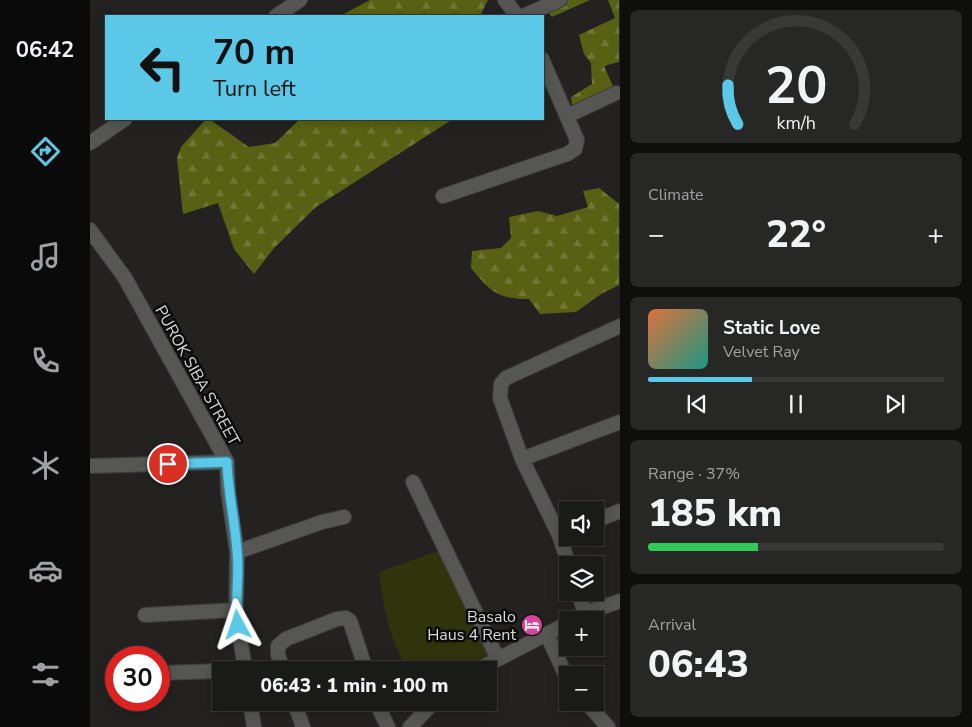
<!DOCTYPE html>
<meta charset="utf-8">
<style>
:root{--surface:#1a1a18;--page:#272725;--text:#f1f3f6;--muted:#9fa1a2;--line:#383837;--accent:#5bc8e7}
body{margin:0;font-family:"Nunito Sans",sans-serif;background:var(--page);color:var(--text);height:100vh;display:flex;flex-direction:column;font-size:19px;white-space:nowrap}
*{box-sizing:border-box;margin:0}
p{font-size:16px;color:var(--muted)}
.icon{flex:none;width:28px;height:28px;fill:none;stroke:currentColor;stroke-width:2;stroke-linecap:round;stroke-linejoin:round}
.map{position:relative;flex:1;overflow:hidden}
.drawer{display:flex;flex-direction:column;gap:10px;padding:10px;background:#0e0e0d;width:352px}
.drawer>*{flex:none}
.top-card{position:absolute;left:15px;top:15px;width:439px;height:105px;border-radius:0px;box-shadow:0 2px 12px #0003,0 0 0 1px var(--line);background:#5bc8e7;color:#111;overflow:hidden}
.tools{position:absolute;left:469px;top:501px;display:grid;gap:10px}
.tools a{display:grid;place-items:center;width:45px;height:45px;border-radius:0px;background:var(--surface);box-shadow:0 2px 12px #0003,0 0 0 1px var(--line);font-size:25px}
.speed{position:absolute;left:15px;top:646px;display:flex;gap:10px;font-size:25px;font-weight:700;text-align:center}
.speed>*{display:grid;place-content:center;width:65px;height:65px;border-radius:50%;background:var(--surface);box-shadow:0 2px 12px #0003,0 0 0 1px var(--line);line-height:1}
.speed .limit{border:8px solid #d22;background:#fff;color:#111}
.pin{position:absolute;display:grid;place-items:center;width:42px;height:42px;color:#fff;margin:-21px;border:2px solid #fff;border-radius:50%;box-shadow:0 1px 5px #0007}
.me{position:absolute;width:55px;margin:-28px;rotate:355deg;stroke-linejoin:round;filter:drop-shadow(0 0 4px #0008)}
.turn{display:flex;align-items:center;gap:18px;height:105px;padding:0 25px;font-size:22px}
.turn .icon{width:65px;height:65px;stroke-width:2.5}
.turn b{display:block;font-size:35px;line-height:42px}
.big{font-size:38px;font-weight:800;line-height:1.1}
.drawer .widget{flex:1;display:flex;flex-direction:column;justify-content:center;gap:8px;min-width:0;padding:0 18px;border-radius:8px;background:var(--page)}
.drawer .dial{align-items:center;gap:0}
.dial svg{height:130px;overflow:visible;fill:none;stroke:var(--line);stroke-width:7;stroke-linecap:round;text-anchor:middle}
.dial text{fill:var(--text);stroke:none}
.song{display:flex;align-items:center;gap:15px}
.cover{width:60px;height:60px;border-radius:8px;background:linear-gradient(135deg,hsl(20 70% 55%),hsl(170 70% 35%))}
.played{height:5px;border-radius:2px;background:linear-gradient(90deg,var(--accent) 35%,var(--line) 35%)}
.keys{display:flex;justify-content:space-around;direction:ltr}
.heat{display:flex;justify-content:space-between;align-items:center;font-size:28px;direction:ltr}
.charge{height:8px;border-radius:4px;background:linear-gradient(90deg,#34c759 37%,var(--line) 0)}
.trip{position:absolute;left:122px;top:661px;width:285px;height:50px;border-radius:0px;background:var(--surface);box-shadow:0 2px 12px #0003,0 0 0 1px var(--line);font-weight:800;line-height:50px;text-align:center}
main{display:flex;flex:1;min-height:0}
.dock{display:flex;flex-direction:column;width:90px;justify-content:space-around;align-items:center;background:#0a0a0a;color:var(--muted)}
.dock .icon{width:35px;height:35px}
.dock .current{color:var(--accent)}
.dock b{font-size:22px;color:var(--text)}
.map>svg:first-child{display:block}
.grass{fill:#2f340d}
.forest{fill:url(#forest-firs)}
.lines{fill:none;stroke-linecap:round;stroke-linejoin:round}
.minor-casing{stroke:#3e3d3b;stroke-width:16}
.tertiary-casing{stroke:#3e3d3b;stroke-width:16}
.minor{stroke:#565653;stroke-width:14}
.tertiary{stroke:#565653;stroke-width:14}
.route-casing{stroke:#3b8296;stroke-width:12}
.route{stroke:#5bc8e7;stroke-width:9}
.labels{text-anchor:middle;stroke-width:5;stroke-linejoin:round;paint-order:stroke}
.street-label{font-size:16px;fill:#dbdbd9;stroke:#0c0b0a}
.poi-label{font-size:16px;fill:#dbdbd9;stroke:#0c0b0a;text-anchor:end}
</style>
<main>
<nav class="dock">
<b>06:42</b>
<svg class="icon current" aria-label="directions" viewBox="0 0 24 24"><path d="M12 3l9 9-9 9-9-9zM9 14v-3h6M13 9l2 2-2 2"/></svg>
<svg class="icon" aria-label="music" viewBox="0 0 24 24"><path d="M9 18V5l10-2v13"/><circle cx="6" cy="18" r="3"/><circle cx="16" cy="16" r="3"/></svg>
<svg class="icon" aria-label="phone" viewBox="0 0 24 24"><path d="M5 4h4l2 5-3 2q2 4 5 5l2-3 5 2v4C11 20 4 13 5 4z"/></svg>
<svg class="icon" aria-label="climate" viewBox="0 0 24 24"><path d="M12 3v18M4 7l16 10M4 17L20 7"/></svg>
<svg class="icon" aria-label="car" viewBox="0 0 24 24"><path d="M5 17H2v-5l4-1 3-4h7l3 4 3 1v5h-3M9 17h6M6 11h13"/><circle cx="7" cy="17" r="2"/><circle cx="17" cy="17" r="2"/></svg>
<svg class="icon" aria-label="filters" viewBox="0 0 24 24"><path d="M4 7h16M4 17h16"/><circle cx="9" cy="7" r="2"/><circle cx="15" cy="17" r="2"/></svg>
</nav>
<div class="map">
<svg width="530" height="727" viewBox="0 0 530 727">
<defs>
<pattern id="forest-firs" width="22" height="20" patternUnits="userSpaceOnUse" patternTransform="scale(1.25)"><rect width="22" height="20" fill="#586113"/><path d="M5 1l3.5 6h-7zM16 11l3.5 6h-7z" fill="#6f7735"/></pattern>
</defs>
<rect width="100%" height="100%" fill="#232220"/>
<path class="grass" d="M351 550 404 658 385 670H353L347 662 318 670C300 642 293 605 289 572Z"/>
<path class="forest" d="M280 0H398L390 16H250Z
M449 0H500L462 17Z
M518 0H529V62L514 66 526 93 482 105 481 97 502 84 501 63 494 54 489 35 525 18Z
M116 119H119L159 147 185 143 209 120 363 119 226 207 184 248 164 274 144 249 128 203 93 214 87 158 91 147Z
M509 188 529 204V285L511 294 486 312 450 314 439 299C407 299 400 291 381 268L382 251 411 248 421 238 419 217 448 211 467 216 498 207 493 191Z"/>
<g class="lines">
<g class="minor-casing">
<path id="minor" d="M415 0 427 16
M433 16 470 0
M477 116 526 93
M353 196 477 154 485 149 487 140 452 59
M0 230 35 278 137 462 138 492 147 552 146 610 155 670
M432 459 530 422
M0 466 137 462
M323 482 408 659
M505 521 530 511
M147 552 232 522 254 517
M479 565 469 535 432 459 410 398 411 384 416 378 530 326
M488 592 495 613
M55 615 146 610
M483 620 495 613 530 601
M457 635 478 680
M193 670 188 655V646L196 639 247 619 256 618 260 621 276 670
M387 670 478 623
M69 673 131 671
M160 702 164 727
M204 702 213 727
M286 702 298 727
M496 702 518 727
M320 727 344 702"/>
</g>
<g class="tertiary-casing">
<path id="tertiary" d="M186 16 210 0
M0 143 35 119"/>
</g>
<use href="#minor" class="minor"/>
<use href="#tertiary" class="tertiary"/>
</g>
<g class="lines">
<g class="route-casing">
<path id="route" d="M78 464 137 462C138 493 145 521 147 551 150 576 144 600 148 625"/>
</g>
<use href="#route" class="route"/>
</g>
<defs>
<g id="hotel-disc" transform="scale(1.125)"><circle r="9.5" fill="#d1479c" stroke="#0c0b0a"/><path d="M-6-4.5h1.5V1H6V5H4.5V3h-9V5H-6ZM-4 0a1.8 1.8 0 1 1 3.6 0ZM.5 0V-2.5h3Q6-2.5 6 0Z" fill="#fff"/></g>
</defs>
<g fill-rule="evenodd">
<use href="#hotel-disc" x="442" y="625"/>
</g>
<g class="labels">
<g class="street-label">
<text transform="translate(108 375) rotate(61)" y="6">PUROK SIBA STREET</text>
</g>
<g class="poi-label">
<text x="426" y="622">Basalo<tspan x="426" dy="18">Haus 4 Rent</tspan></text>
</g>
</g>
</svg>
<div class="tools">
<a><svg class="icon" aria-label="sound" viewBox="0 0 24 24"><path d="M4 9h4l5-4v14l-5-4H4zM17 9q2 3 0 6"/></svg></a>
<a><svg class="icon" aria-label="layers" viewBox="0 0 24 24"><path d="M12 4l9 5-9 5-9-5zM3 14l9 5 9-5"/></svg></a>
<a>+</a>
<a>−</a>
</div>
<div class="speed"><div class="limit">30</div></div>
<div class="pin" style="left:78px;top:464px;background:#d93025"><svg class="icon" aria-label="arrive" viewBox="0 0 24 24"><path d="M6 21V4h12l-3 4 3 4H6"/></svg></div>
<svg class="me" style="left:148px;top:625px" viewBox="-20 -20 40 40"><path d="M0-17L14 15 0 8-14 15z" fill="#5bc8e7" stroke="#fff" stroke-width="4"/></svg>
<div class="trip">06:43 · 1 min · 100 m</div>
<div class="top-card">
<div class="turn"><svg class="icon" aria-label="left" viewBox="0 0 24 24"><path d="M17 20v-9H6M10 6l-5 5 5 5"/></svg><div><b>70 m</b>Turn left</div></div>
</div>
</div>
<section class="drawer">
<div class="widget dial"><svg viewBox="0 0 100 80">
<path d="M14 69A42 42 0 1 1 86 69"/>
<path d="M14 69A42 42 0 0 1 8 45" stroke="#5bc8e7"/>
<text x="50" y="56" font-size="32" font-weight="700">20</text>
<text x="50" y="72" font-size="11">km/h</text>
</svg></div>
<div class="widget"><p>Climate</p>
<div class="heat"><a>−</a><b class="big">22°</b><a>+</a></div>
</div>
<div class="widget">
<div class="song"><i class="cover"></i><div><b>Static Love</b><p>Velvet Ray</p></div></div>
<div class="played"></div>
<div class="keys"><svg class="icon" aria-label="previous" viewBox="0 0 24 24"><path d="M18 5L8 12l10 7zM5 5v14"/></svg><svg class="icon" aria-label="pause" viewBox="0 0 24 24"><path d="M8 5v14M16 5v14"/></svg><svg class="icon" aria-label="next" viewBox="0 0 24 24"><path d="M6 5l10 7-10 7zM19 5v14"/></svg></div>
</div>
<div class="widget"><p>Range · 37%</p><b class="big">185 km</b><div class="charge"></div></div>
<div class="widget"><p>Arrival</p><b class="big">06:43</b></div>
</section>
</main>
